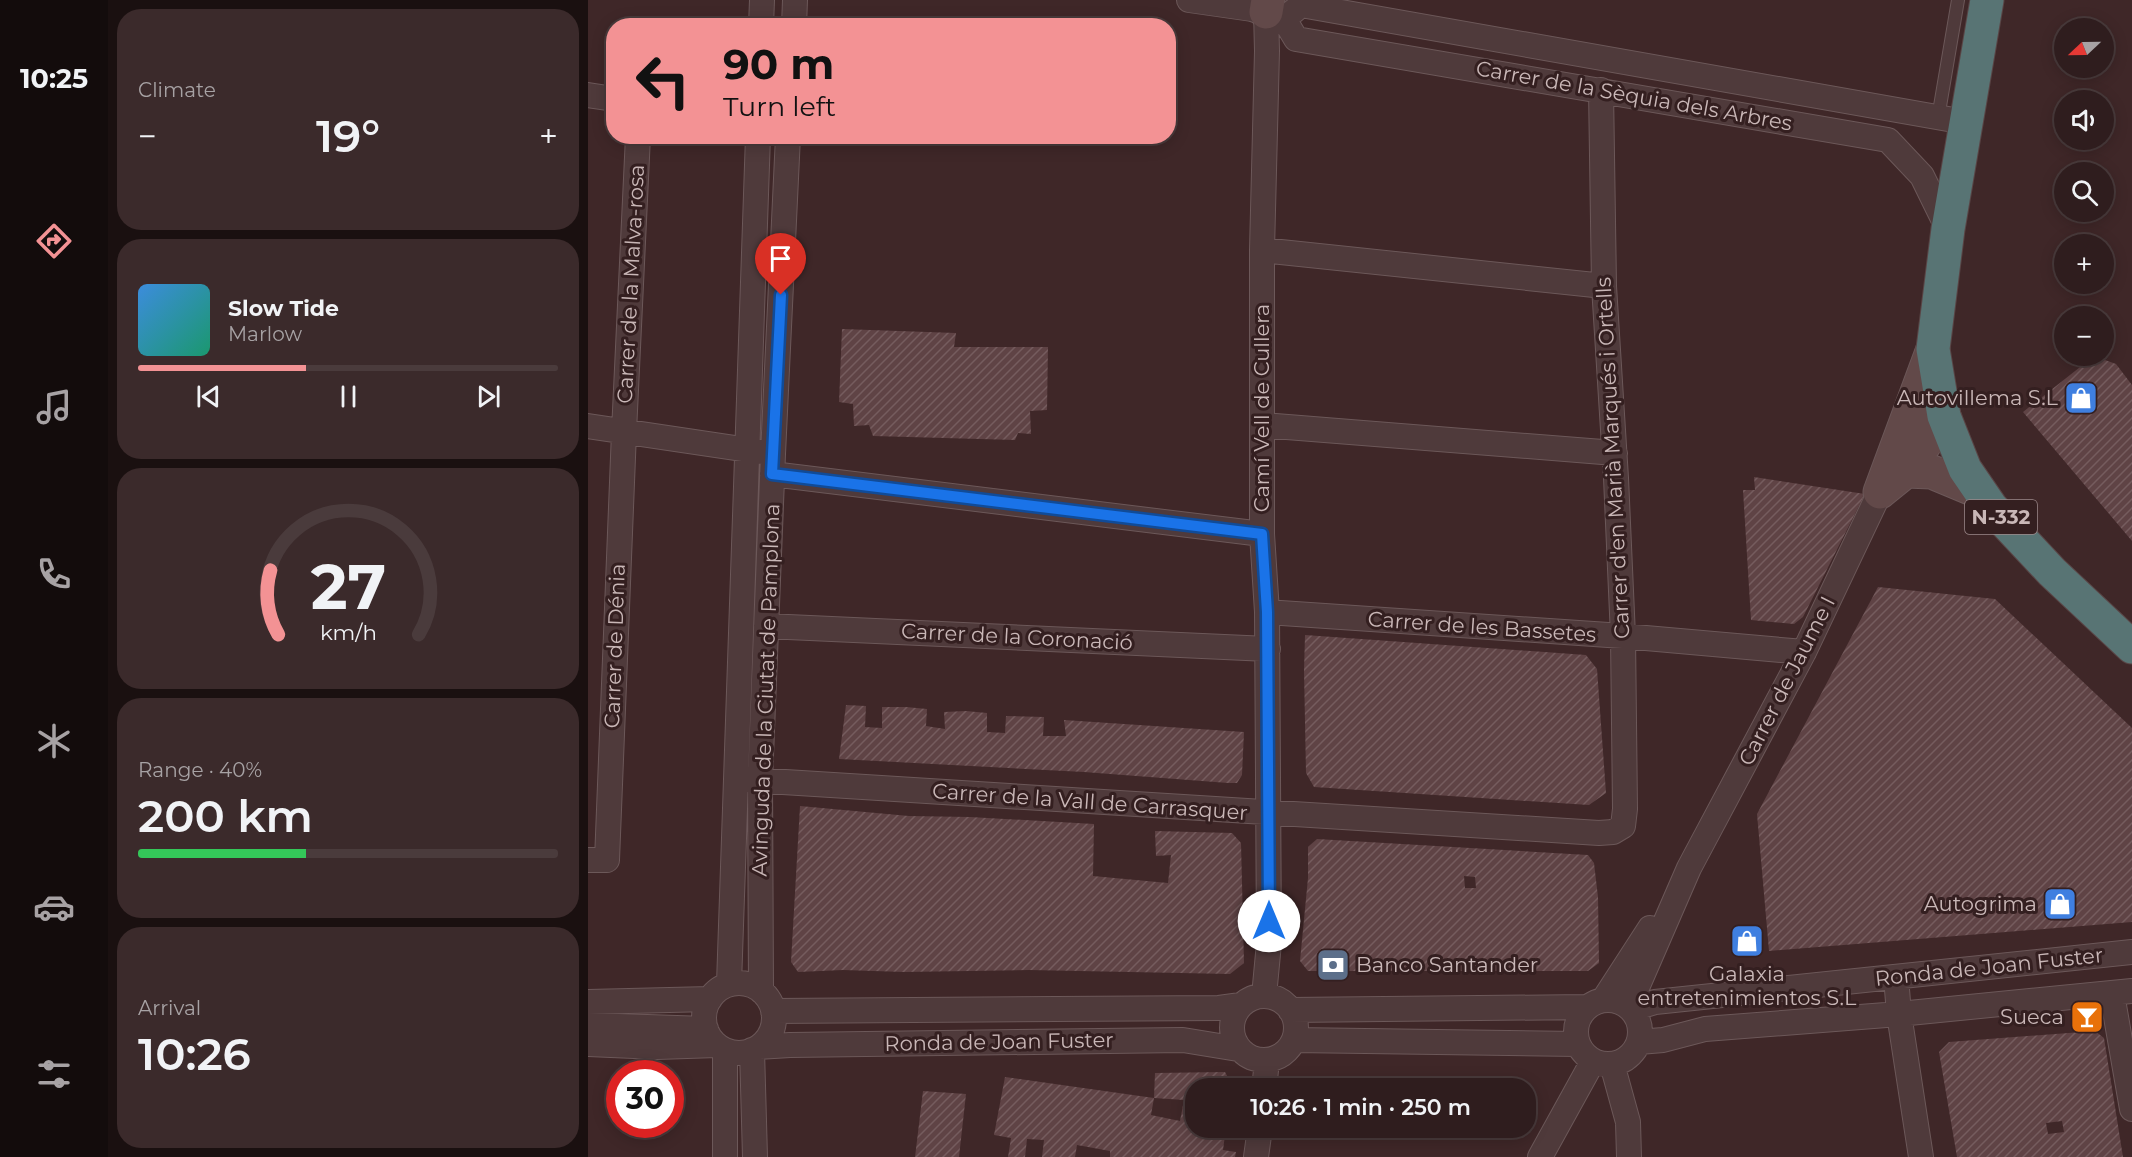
<!DOCTYPE html>
<meta charset="utf-8">
<style>
:root{--surface:#2f1d1e;--page:#3b2a2b;--text:#f1f3f6;--muted:#a7a2a4;--line:#4a3b3c;--accent:#f39294}
body{margin:0;font-family:Montserrat,sans-serif;background:var(--page);color:var(--text);height:100vh;display:flex;flex-direction:column;font-size:22px;white-space:nowrap}
*{box-sizing:border-box;margin:0}
p{font-size:20px;color:var(--muted)}
.icon{flex:none;width:33px;height:33px;fill:none;stroke:currentColor;stroke-width:2;stroke-linecap:round;stroke-linejoin:round}
.map{position:relative;flex:1;overflow:hidden}
.sheet{display:flex;flex-direction:column;gap:9px;padding:9px;background:#1a1010;width:480px}
.sheet>*{flex:none}
.top-card{position:absolute;left:18px;top:18px;width:570px;height:126px;border-radius:24px;box-shadow:0 3px 15px #0003,0 0 0 2px var(--line);background:#f39294;color:#111;overflow:hidden}
.needle{width:39px;rotate:248deg}
.buttons{position:absolute;left:1466px;top:18px;display:grid;gap:12px}
.buttons a{display:grid;place-items:center;width:60px;height:60px;border-radius:50%;background:var(--surface);box-shadow:0 3px 15px #0003,0 0 0 2px var(--line);font-size:30px}
.speed{position:absolute;left:18px;top:1060px;display:flex;gap:12px;font-size:30px;font-weight:700;text-align:center}
.speed>*{display:grid;place-content:center;width:78px;height:78px;border-radius:50%;background:var(--surface);box-shadow:0 3px 15px #0003,0 0 0 2px var(--line);line-height:1}
.speed .limit{border:9px solid #d22;background:#fff;color:#111}
.pin{position:absolute;display:grid;place-items:center;width:51px;height:51px;color:#fff;margin:-62px -26px;border-radius:50% 50% 50% 0;rotate:-45deg;box-shadow:0 0 6px #0007}
.pin .icon{rotate:45deg}
.me{position:absolute;width:66px;margin:-33px;rotate:0deg;stroke-linejoin:round;filter:drop-shadow(0 0 4px #0008)}
.turn{display:flex;align-items:center;gap:21px;height:126px;padding:0 18px;font-size:27px}
.turn .icon{width:78px;height:78px;stroke-width:2.5}
.turn b{display:block;font-size:42px;line-height:51px}
.big{font-size:45px;font-weight:600;line-height:1.1}
.sheet .card{flex:1;display:flex;flex-direction:column;justify-content:center;gap:9px;min-width:0;padding:0 21px;border-radius:24px;background:var(--page)}
.sheet .dial{align-items:center;gap:0}
.dial svg{height:156px;overflow:visible;fill:none;stroke:var(--line);stroke-width:7;stroke-linecap:round;text-anchor:middle}
.dial text{fill:var(--text);stroke:none}
.song{display:flex;align-items:center;gap:18px}
.cover{width:72px;height:72px;border-radius:9px;background:linear-gradient(135deg,hsl(210 70% 55%),hsl(160 70% 35%))}
.played{height:6px;border-radius:3px;background:linear-gradient(90deg,var(--accent) 40%,var(--line) 40%)}
.keys{display:flex;justify-content:space-around;direction:ltr}
.heat{display:flex;justify-content:space-between;align-items:center;font-size:33px;direction:ltr}
.charge{height:9px;border-radius:4px;background:linear-gradient(90deg,#34c759 40%,var(--line) 0)}
.trip{position:absolute;left:597px;top:1078px;width:351px;height:60px;border-radius:24px;background:var(--surface);box-shadow:0 3px 15px #0003,0 0 0 2px var(--line);font-weight:600;line-height:60px;text-align:center}
main{display:flex;flex:1;min-height:0}
.tab-bar{display:flex;flex-direction:column;width:108px;justify-content:space-around;align-items:center;background:#130c0c;color:var(--muted)}
.tab-bar .icon{width:42px;height:42px}
.tab-bar .on{color:var(--accent)}
.tab-bar b{font-size:27px;color:var(--text)}
.map>svg:first-child{display:block}
.building{fill:url(#building-hatch);fill-rule:evenodd}
.lines{fill:none;stroke-linecap:round;stroke-linejoin:round}
.lane-casing{stroke:#6c5859;stroke-width:14}
.street-casing{stroke:#6c5859;stroke-width:26}
.secondary-casing{stroke:#6c5859;stroke-width:35}
.highway-casing{stroke:#594546;stroke-width:35}
.lane{stroke:#4f3a3b;stroke-width:12}
.street{stroke:#4f3a3b;stroke-width:24}
.secondary{stroke:#624949;stroke-width:33}
.highway{stroke:#587474;stroke-width:33}
.route-casing{stroke:#114b97;stroke-width:15}
.route{stroke:#1a73e8;stroke-width:10}
.labels{text-anchor:middle;stroke-width:6;stroke-linejoin:round;paint-order:stroke}
.shield{fill:#341f20;stroke:#9c898a;stroke-width:1.5}
.shield-label{font-size:20px;font-weight:bold;fill:#c9b7b7}
.street-label{font-size:21px;fill:#c9b7b7;stroke:#341f20}
.poi-label{font-size:21px;fill:#c9b7b7;stroke:#341f20;text-anchor:end}
</style>
<main>
<nav class="tab-bar">
<b>10:25</b>
<svg class="icon on" aria-label="directions" viewBox="0 0 24 24"><path d="M12 3l9 9-9 9-9-9zM9 14v-3h6M13 9l2 2-2 2"/></svg>
<svg class="icon" aria-label="music" viewBox="0 0 24 24"><path d="M9 18V5l10-2v13"/><circle cx="6" cy="18" r="3"/><circle cx="16" cy="16" r="3"/></svg>
<svg class="icon" aria-label="phone" viewBox="0 0 24 24"><path d="M5 4h4l2 5-3 2q2 4 5 5l2-3 5 2v4C11 20 4 13 5 4z"/></svg>
<svg class="icon" aria-label="climate" viewBox="0 0 24 24"><path d="M12 3v18M4 7l16 10M4 17L20 7"/></svg>
<svg class="icon" aria-label="car" viewBox="0 0 24 24"><path d="M5 17H2v-5l4-1 3-4h7l3 4 3 1v5h-3M9 17h6M6 11h13"/><circle cx="7" cy="17" r="2"/><circle cx="17" cy="17" r="2"/></svg>
<svg class="icon" aria-label="filters" viewBox="0 0 24 24"><path d="M4 7h16M4 17h16"/><circle cx="9" cy="7" r="2"/><circle cx="15" cy="17" r="2"/></svg>
</nav>
<section class="sheet">
<div class="card"><p>Climate</p>
<div class="heat"><a>−</a><b class="big">19°</b><a>+</a></div>
</div>
<div class="card">
<div class="song"><i class="cover"></i><div><b>Slow Tide</b><p>Marlow</p></div></div>
<div class="played"></div>
<div class="keys"><svg class="icon" aria-label="previous" viewBox="0 0 24 24"><path d="M18 5L8 12l10 7zM5 5v14"/></svg><svg class="icon" aria-label="pause" viewBox="0 0 24 24"><path d="M8 5v14M16 5v14"/></svg><svg class="icon" aria-label="next" viewBox="0 0 24 24"><path d="M6 5l10 7-10 7zM19 5v14"/></svg></div>
</div>
<div class="card dial"><svg viewBox="0 0 100 80">
<path d="M14 69A42 42 0 1 1 86 69"/>
<path d="M14 69A42 42 0 0 1 10 36" stroke="#f39294"/>
<text x="50" y="56" font-size="32" font-weight="700">27</text>
<text x="50" y="72" font-size="11">km/h</text>
</svg></div>
<div class="card"><p>Range · 40%</p><b class="big">200 km</b><div class="charge"></div></div>
<div class="card"><p>Arrival</p><b class="big">10:26</b></div>
</section>
<div class="map">
<svg width="1544" height="1157" viewBox="0 0 1544 1157">
<defs>
<pattern id="building-hatch" width="6" height="6" patternUnits="userSpaceOnUse" patternTransform="scale(1.5)"><rect width="6" height="6" fill="#5f4345"/><path d="M-1 1l2-2M0 6l6-6M5 7l2-2" fill="none" stroke="#755c5e"/></pattern>
</defs>
<rect width="100%" height="100%" fill="#3f2728"/>
<path class="building" d="M254 329 368 333 366 347H460L459 410 442 411 443 434 430 433 427 440 285 436 281 425 266 426 265 404 251 402Z
M1506 356 1528 364 1544 385V541L1435 412Z
M1166 477 1277 494 1215 617 1206 624 1163 620 1155 490H1167Z
M1290 587 1407 599 1544 728V922L1181 951 1169 814Z
M717 635 998 655 1009 669 1018 793 1001 805 726 787 718 773 716 671Z
M258 705 278 706 277 727 294 728V707H318L339 709 338 726 357 729 356 712 378 711 399 713V732L417 733 418 716 456 717 455 736H478L476 720 656 732 654 775 649 783H640L496 772 251 759Z
M212 806 321 816 382 817 506 824 505 876 580 883 583 855 568 856 567 831 644 833 653 843 656 963 642 974 441 970 316 972 255 970 210 972 203 962Z
M729 839 1000 855 1006 863 1010 897 1011 963 1000 971H720L712 961 720 878V847ZM876 876 887 877 888 888H877Z
M1507 1031 1516 1038 1535 1157H1369L1351 1052 1361 1042ZM1474 1121 1476 1132 1460 1134 1458 1123Z
M637 1072 646 1089H608V1128H638L635 1150 648 1152 647 1157H522V1151L489 1145 487 1157H454L456 1140 439 1139 437 1157H420L423 1138 406 1135 417 1077 566 1098 563 1115 592 1121 596 1100 566 1098 567 1073Z
M335 1091 378 1094 371 1157H327Z"/>
<g class="lines">
<g class="lane-casing">
<path id="lane" d="M1350 118 1370 0"/>
</g>
<g class="street-casing">
<path id="street" d="M601 0 664 9 696 19 708 39 1300 140 1334 176 1360 229
M696 19 713 5 1377 122
M173 26 174 0
M206 26 207 0
M0 95 26 99
M674 250 1016 286
M674 425 1027 453
M0 426 174 452
M184 474 674 534
M679 612 1035 636 1216 652
M178 626 680 649
M148 779 1011 833 1025 832 1035 826 1037 809 1035 636 1028 478 1016 286 1013 90
M0 860H19L36 432 50 136
M1308 977 1311 1014 1333 1157
M116 1018a35 35 0 1 1 70 0a35 35 0 1 1-70 0Z
M141 984 170 136
M173 991 172 781 185 454 200 136
M1524 994 1544 1109
M644 1028a32 32 0 1 1 64 0a32 32 0 1 1-64 0Z
M676 996 681 943 679 612 674 534V250L679 51 678 12
M1016 999 1062 928
M988 1032a32 32 0 1 1 64 0a32 32 0 1 1-64 0Z
M0 1002 122 999
M1041 1006 1101 868 1216 652 1292 492
M1044 1009 1067 1002 1544 952
M702 1010 998 1007
M185 1011 631 1008 653 1005
M0 1025 118 1029
M706 1040 990 1044
M1051 1042 1075 1040 1117 1029 1311 1014 1544 991
M0 1044 69 1047 129 1045
M171 1047 202 1045 595 1040 650 1049
M164 1050 167 1157
M137 1051V1157
M1024 1064 1040 1122 1041 1157
M676 1089 679 1061
M668 1157 672 1128
M952 1157 1005 1061"/>
</g>
<g class="secondary-casing">
<path id="secondary" d="M678 12 680 0
M1318 471 1356 416
M1292 492 1345 349
M1292 492 1318 471 1344 472 1392 492"/>
</g>
<g class="highway-casing">
<path id="highway" d="M1399 0 1360 229 1345 349 1356 416 1377 469 1403 507 1464 572 1544 647"/>
</g>
<use href="#lane" class="lane"/>
<use href="#street" class="street"/>
<use href="#secondary" class="secondary"/>
<use href="#highway" class="highway"/>
</g>
<g class="lines">
<g class="route-casing">
<path id="route" d="M193 295 184 474 674 534 679 612 681 921"/>
</g>
<use href="#route" class="route"/>
</g>
<defs>
<g id="shop-square" transform="scale(1.725)"><rect x="-9" y="-9" width="18" height="18" rx="4" fill="#3f7fe0" stroke="#341f20"/><path d="M-5-2.5h2.3a2.7 3.5 0 0 1 5.4 0H5L5.5 6h-11ZM-1.5-2.5h3a1.5 2.3 0 0 0-3 0Z" fill="#fff"/></g>
<g id="bank-square" transform="scale(1.725)"><rect x="-9" y="-9" width="18" height="18" rx="4" fill="#5c6f8a" stroke="#341f20"/><path d="M-6-4H6V4H-6ZM0-2.3a2.3 2.3 0 1 0 0 4.6a2.3 2.3 0 1 0 0-4.6Z" fill="#fff"/></g>
<g id="bar-square" transform="scale(1.725)"><rect x="-9" y="-9" width="18" height="18" rx="4" fill="#e8710a" stroke="#341f20"/><path d="M-6-5H6L.8 .8V4.5H3.5V6h-7V4.5H-.8V.8Z" fill="#fff"/></g>
</defs>
<g fill-rule="evenodd">
<use href="#shop-square" x="1493" y="398"/>
<use href="#shop-square" x="1472" y="904"/>
<use href="#shop-square" x="1159" y="941"/>
<use href="#bank-square" x="745" y="965"/>
<use href="#bar-square" x="1499" y="1017"/>
</g>
<g class="labels">
<rect class="shield" x="1377" y="500" width="72" height="34" rx="4.5"/>
<g class="shield-label">
<text x="1413" y="524">N-332</text>
</g>
<g class="street-label">
<text transform="translate(1046 96) rotate(10)" y="7">Carrer de la Sèquia dels Arbres</text>
<text transform="translate(43 284) rotate(-87)" y="7">Carrer de la Malva-rosa</text>
<text transform="translate(674 408) rotate(-90)" y="7">Camí Vell de Cullera</text>
<text transform="translate(1025 458) rotate(-93)" y="7">Carrer d'en Marià Marqués i Ortells</text>
<text transform="translate(894 627) rotate(4)" y="7">Carrer de les Bassetes</text>
<text transform="translate(429 637) rotate(3)" y="7">Carrer de la Coronació</text>
<text transform="translate(27 646) rotate(-88)" y="7">Carrer de Dénia</text>
<text transform="translate(1199 681) rotate(-63)" y="7">Carrer de Jaume I</text>
<text transform="translate(178 690) rotate(-88)" y="7">Avinguda de la Ciutat de Pamplona</text>
<text transform="translate(502 802) rotate(4)" y="7">Carrer de la Vall de Carrasquer</text>
<text transform="translate(1401 967) rotate(-6)" y="7">Ronda de Joan Fuster</text>
<text transform="translate(411 1042) rotate(-1)" y="7">Ronda de Joan Fuster</text>
</g>
<g class="poi-label">
<text x="1470" y="405">Autovillema S.L</text>
<text x="1449" y="911">Autogrima</text>
<text x="768" y="972" text-anchor="start">Banco Santander</text>
<text x="1159" y="981" text-anchor="middle">Galaxia<tspan x="1159" dy="24">entretenimientos S.L</tspan></text>
<text x="1476" y="1024">Sueca</text>
</g>
</g>
</svg>
<div class="buttons">
<a><svg class="needle" viewBox="-14 -14 28 28"><path d="M0-13l5 13h-10z" fill="#e53935"/><path d="M0 13l5-13h-10z" fill="#a7a2a4"/></svg></a>
<a><svg class="icon" aria-label="sound" viewBox="0 0 24 24"><path d="M4 9h4l5-4v14l-5-4H4zM17 9q2 3 0 6"/></svg></a>
<a><svg class="icon" aria-label="search" viewBox="0 0 24 24"><circle cx="10" cy="10" r="6"/><path d="M15 15l6 6"/></svg></a>
<a>+</a>
<a>−</a>
</div>
<div class="speed"><div class="limit">30</div></div>
<div class="pin" style="left:193px;top:295px;background:#d93025"><svg class="icon" aria-label="arrive" viewBox="0 0 24 24"><path d="M6 21V4h12l-3 4 3 4H6"/></svg></div>
<svg class="me" style="left:681px;top:921px" viewBox="-20 -20 40 40"><circle r="19" fill="#fff"/><path d="M0-13L10 11 0 6-10 11z" fill="#1a73e8"/></svg>
<div class="trip">10:26 · 1 min · 250 m</div>
<div class="top-card">
<div class="turn"><svg class="icon" aria-label="left" viewBox="0 0 24 24"><path d="M17 20v-9H6M10 6l-5 5 5 5"/></svg><div><b>90 m</b>Turn left</div></div>
</div>
</div>
</main>
